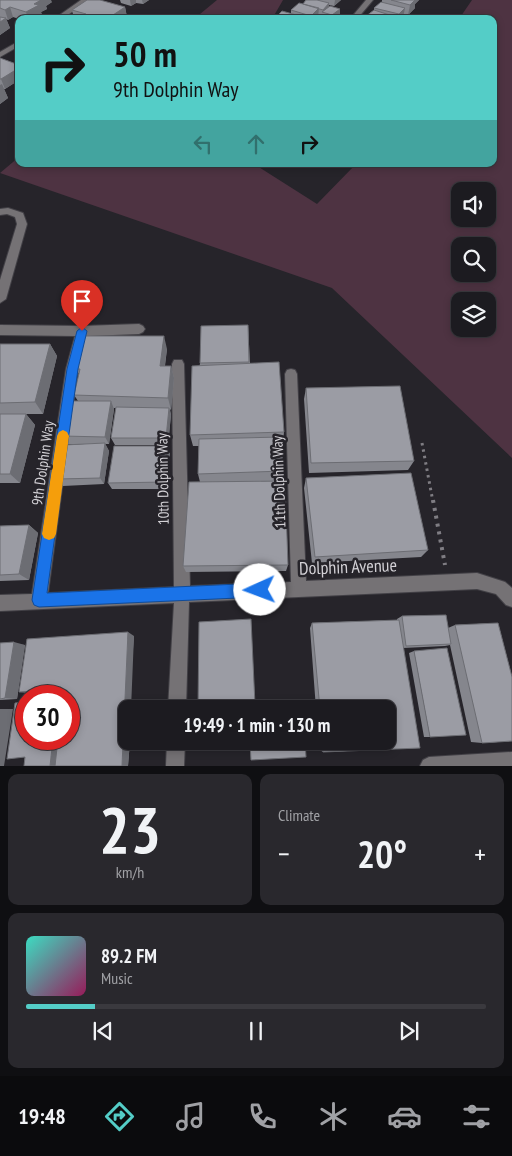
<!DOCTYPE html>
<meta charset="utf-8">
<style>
:root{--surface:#1c1b20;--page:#29282d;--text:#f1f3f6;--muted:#a0a1a5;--line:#3a393e;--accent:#54cdc7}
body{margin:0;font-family:"PT Sans Narrow",sans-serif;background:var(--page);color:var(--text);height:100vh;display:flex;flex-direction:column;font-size:19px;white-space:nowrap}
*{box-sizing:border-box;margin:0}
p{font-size:16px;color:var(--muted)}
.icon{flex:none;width:28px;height:28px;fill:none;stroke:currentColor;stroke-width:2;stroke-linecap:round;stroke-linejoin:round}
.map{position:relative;height:766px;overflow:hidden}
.panel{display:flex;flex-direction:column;gap:8px;padding:8px;background:#0f0f12;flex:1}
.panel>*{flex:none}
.banner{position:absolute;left:15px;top:15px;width:482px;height:152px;border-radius:10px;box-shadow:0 2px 8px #0003,0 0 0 1px var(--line);background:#54cdc7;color:#111;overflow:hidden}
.fabs{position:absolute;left:451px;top:182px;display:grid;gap:10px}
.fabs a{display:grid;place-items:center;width:45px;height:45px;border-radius:10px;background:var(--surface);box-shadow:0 2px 8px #0003,0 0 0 1px var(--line);font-size:25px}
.speed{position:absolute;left:15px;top:685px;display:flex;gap:10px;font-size:25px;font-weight:700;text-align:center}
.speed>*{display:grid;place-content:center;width:65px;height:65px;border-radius:50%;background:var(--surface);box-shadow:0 2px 8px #0003,0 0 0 1px var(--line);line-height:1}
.speed .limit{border:8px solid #d22;background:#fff;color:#111}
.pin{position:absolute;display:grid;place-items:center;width:42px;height:42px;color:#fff;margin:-51px -21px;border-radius:50% 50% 50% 0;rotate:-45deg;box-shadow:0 0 5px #0007}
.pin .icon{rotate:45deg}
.me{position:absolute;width:55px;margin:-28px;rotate:268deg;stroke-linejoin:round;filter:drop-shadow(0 0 4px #0008)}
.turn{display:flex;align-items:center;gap:18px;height:105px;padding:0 15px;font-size:22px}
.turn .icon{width:65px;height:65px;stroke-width:2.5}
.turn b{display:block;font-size:35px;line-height:42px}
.lanes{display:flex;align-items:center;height:48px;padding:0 15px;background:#0003;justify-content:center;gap:25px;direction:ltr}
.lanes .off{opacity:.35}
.big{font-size:38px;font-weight:800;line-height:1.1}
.panel .widget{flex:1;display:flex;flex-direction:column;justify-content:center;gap:8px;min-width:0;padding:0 18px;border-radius:10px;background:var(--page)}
.panel .dial{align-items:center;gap:0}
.dial b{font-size:65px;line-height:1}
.song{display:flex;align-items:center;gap:15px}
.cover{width:60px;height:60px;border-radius:8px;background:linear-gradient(135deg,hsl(170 70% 55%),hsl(330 70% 35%))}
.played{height:5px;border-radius:2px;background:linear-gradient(90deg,var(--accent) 15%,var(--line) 15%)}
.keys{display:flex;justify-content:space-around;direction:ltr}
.heat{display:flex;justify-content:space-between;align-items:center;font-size:28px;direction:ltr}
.panel .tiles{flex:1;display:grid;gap:8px;grid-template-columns:1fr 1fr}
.widget:last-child{grid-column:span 2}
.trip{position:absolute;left:118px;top:700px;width:278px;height:50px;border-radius:10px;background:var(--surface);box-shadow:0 2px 8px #0003,0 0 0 1px var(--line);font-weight:800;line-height:50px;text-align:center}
.dock{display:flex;height:80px;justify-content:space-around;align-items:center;background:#0b0b0d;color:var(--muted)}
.dock .icon{width:35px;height:35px}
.dock .on{color:var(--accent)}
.dock b{font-size:22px;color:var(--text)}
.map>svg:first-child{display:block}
.green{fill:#4e3342;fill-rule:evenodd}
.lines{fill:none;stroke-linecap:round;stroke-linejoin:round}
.minor-casing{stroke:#424046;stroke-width:2}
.path-far1{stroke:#7f7d83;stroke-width:3;stroke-dasharray:2.5 4;stroke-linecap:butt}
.path{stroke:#7f7d83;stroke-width:4;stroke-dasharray:3 5;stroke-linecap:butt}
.minor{fill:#757275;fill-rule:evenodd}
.wall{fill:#85868d}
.shaded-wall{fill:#6c6d73}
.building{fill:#9b9ca4;stroke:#6c6d73}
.route{fill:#1a73e8;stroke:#114b97}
.slow{fill:#f59e0b}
.labels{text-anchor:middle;stroke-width:5;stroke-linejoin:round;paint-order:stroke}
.street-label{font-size:15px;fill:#d3d1d6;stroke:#26242a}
.near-street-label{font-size:18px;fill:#d3d1d6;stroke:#26242a}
</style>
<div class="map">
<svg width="512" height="766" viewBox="0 0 512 766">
<rect width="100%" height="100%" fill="#26242a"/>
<path class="green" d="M217 0H283L272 19H194Z
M472 0H512V458L332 288 0 173 19 157V164H254L317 204 356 164H494V19H459ZM460 191H488V219H460ZM460 246H488V274H460ZM460 301H488V329H460Z"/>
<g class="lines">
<g class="minor-casing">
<path id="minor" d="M81 0H89L62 19H54Z
M366 0H373L357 19H350Z
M19 41V46L0 57V52Z
M8 208 23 213 27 224 6 299 0 303V280L17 224 15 217 7 214 0 215V209Z
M139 324 143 326 145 329 143 332 139 334 87 336 78 369 48 593 174 587 172 364 174 360H182L184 364 190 586 291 582 285 374 287 370 291 369 295 370 297 374 306 581 477 573 505 582 512 588V607L506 605 496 594 477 589 189 602 186 709H168L174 603 0 611V595L32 594 66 369 75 336 0 335V325L82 326Z
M167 741H185L184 766H166Z
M512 752V766H420L423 760 429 757Z"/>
</g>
<path class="path-far1" d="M422 443 433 502"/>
<path class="path" d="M433 500 445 565"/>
<use href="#minor" class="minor"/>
</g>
<path class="wall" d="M0 0 52 2 46 6 47 9 41 12 42 15 36 19H19L13 17 8 20 6 19 10 28 0 35Z
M120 0H149L143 4 136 3 131 6 121 3Z
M306 0H341L334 6 329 5V7L340 9V14L334 19H274L291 13V10L303 4Z
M382 0H419L415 4V8L408 15 403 14 402 19H365V17L374 10V8L382 2Z
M125 7 127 17 125 19H74L72 10Z
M0 58 19 65V80L5 89H4L8 98 0 104Z
M248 325 250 363 284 432 283 442H281L283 471 282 481H261L288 565 286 571 186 572 183 566 200 482 198 474 199 446H193L190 435 200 363Z
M0 344H50L57 356 43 414H26L35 425 20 483H0Z
M167 349 165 366H171L174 378 171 410 170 409 171 415 168 445H115L111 438 116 408H114V409L109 444H105L109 451 104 484 63 486 58 479 89 444H68L63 436 78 401 74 395 79 374 76 369Z
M306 388 414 461 408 470 309 473 304 399Z
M170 453 167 489H112L108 483Z
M306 478 428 550 421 557 312 563 304 488Z
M29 525 38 533 29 580 0 581V526Z
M446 615 448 628 455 625 498 623 512 677V741L482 743 471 742 450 645 445 646 403 648 420 748 323 752 320 750 319 741H386V709H316L310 628 312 623 397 620V619L402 616Z
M134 636 126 741H130L128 766H24L25 757 69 739 63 691 30 693 19 692Z
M0 643 25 645 17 699 0 700Z
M414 651 430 737H424L409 653Z"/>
<path class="shaded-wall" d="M41 0H51L52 2 46 6 47 9 41 12 42 15 36 19H28L26 12 34 4Z
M130 0H136V3L131 6Z
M142 0H149L143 4Z
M335 0H341L334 6Z
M415 0H419L415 4V8L408 15 410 5Z
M329 3V8L323 12V10Z
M10 7 13 17 8 20 5 10Z
M125 7 127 17 125 19H111L110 17Z
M319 8 318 18V19H311V16Z
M405 8 403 18 402 19H398L399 14Z
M340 9V14L334 19H332V15Z
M104 15 105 19H99Z
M6 18 10 28 0 35V22Z
M19 68V80L5 89 1 79Z
M2 84 8 98 0 104V85Z
M164 336 167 349 163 378 160 366Z
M50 344 57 356 43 414 35 402Z
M171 366 174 378 171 410 168 398Z
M111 401 114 409 109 444 105 437Z
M169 408 171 415 168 445 166 438Z
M26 414 35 425 20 483 10 474Z
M105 443 109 451 104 484 100 478Z
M167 446 170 453 167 489 164 482Z
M29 525 38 533 29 580 19 574Z
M128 632 134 636 131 709H126V741H130L128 766H122Z
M14 642 25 645 17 699 5 698Z
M0 709H13L4 766H0Z
M53 739H60L57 766H50Z"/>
<path class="building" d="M0 0H41L34 4 39 5 26 12 10 7 5 10 0 8Z
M87 0H100L125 7 110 17 104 15 99 19H84L80 18 86 14 72 10Z
M306 0H317L329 3 323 10 303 4Z
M391 0H415L410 5Z
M381 2 405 8 399 14 374 8Z
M299 3 319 8 311 16 291 10Z
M330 6 340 9 332 15 322 12Z
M374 10 399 18 398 19H372L365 17Z
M282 11 307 18 306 19H274Z
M320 15 331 18 330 19H316Z
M0 17 6 18 0 22Z
M0 58 19 65V68L1 79H0Z
M248 325 249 362 200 363 201 326Z
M83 336H164L160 366H171L168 398 74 395 80 369H76Z
M0 344H50L35 402 0 403Z
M279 362 284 432 190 435 192 366Z
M400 386 414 461 311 463 306 388Z
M70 401H111L105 437 63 436Z
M116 407 169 408 166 438H111Z
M0 414H26L10 474H0Z
M281 437 283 471 198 474 199 439Z
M105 443 100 478 58 479 64 445Z
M114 446H167L164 482 108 483Z
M411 473 428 550 315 557 306 478Z
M285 481 288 565 183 566 189 482Z
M29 525 19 574 0 575V526Z
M446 615 451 644 406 646 402 616Z
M251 619 255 705 301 702 302 709H198L199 622Z
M399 620 420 748 323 752 322 741H386V709H320L312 623Z
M498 623 512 677V741L482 743 455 625Z
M128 632 122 766H55L58 739H69V696H62L63 689 19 692 27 639Z
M14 642 5 698 0 699V643Z
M447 648 466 735 430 737 414 651Z
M26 702V739H53L50 766H24L25 757 7 759 15 703Z
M198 741H305L306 757 251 760 250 743 198 747Z"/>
<path class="route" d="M82 327 87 331 78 369 47 593 260 583 265 585 267 590 265 595 260 597 39 607 34 605 32 600 67 369 77 331Z"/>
<path class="slow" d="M63 430 67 432 69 436 56 534 54 538 49 540 44 538 42 534 57 436 59 432Z"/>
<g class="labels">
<g class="street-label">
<text transform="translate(43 463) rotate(-82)" y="5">9th Dolphin Way</text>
<text transform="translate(163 479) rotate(-91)" y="5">10th Dolphin Way</text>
<text transform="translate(279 482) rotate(-92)" y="5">11th Dolphin Way</text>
</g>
<g class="near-street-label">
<text transform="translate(348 567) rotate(-2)" y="6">Dolphin Avenue</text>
</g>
</g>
</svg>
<div class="fabs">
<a><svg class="icon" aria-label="sound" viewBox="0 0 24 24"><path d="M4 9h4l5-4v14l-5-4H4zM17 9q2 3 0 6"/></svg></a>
<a><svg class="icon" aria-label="search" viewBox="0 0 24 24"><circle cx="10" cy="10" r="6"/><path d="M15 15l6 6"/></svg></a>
<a><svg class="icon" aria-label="layers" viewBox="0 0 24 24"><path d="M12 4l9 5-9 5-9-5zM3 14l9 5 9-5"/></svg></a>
</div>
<div class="speed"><div class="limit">30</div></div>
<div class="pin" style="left:82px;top:331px;background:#d93025"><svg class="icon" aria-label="arrive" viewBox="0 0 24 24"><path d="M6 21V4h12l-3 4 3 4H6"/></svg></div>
<svg class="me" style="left:260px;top:590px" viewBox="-20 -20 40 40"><circle r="19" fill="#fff"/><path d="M0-13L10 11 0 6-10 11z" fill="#1a73e8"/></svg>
<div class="trip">19:49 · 1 min · 130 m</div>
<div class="banner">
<div class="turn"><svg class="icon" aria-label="right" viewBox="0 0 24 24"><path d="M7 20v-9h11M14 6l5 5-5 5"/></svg><div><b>50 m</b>9th Dolphin Way</div></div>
<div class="lanes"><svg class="icon off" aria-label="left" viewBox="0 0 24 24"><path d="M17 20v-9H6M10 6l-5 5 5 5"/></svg><svg class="icon off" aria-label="ahead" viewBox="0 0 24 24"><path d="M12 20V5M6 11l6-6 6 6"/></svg><svg class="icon" aria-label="right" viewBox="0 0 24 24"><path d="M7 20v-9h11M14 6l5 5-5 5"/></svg></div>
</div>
</div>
<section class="panel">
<div class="tiles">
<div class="widget dial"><b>23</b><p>km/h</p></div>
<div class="widget"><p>Climate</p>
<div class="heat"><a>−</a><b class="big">20°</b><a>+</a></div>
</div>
<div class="widget">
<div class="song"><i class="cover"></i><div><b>89.2 FM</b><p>Music</p></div></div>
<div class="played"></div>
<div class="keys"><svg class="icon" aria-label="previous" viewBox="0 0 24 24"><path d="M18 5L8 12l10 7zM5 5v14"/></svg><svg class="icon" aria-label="pause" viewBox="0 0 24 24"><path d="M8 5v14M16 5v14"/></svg><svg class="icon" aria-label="next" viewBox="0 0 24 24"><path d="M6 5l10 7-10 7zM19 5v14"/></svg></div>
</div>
</div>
</section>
<nav class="dock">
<b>19:48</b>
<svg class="icon on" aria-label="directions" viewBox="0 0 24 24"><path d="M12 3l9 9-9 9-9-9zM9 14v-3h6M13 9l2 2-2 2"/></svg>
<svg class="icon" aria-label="music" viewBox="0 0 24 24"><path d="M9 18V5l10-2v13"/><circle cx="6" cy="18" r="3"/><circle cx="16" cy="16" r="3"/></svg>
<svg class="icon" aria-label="phone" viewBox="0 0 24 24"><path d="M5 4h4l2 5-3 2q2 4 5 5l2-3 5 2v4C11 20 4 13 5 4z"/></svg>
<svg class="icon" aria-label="climate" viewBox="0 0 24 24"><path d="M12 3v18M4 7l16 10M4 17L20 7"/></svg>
<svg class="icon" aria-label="car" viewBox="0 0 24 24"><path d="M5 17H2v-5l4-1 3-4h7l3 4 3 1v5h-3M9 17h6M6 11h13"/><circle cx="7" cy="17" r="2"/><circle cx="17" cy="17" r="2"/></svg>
<svg class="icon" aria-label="filters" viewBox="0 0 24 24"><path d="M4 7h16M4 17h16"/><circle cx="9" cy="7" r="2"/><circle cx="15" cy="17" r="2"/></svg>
</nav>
